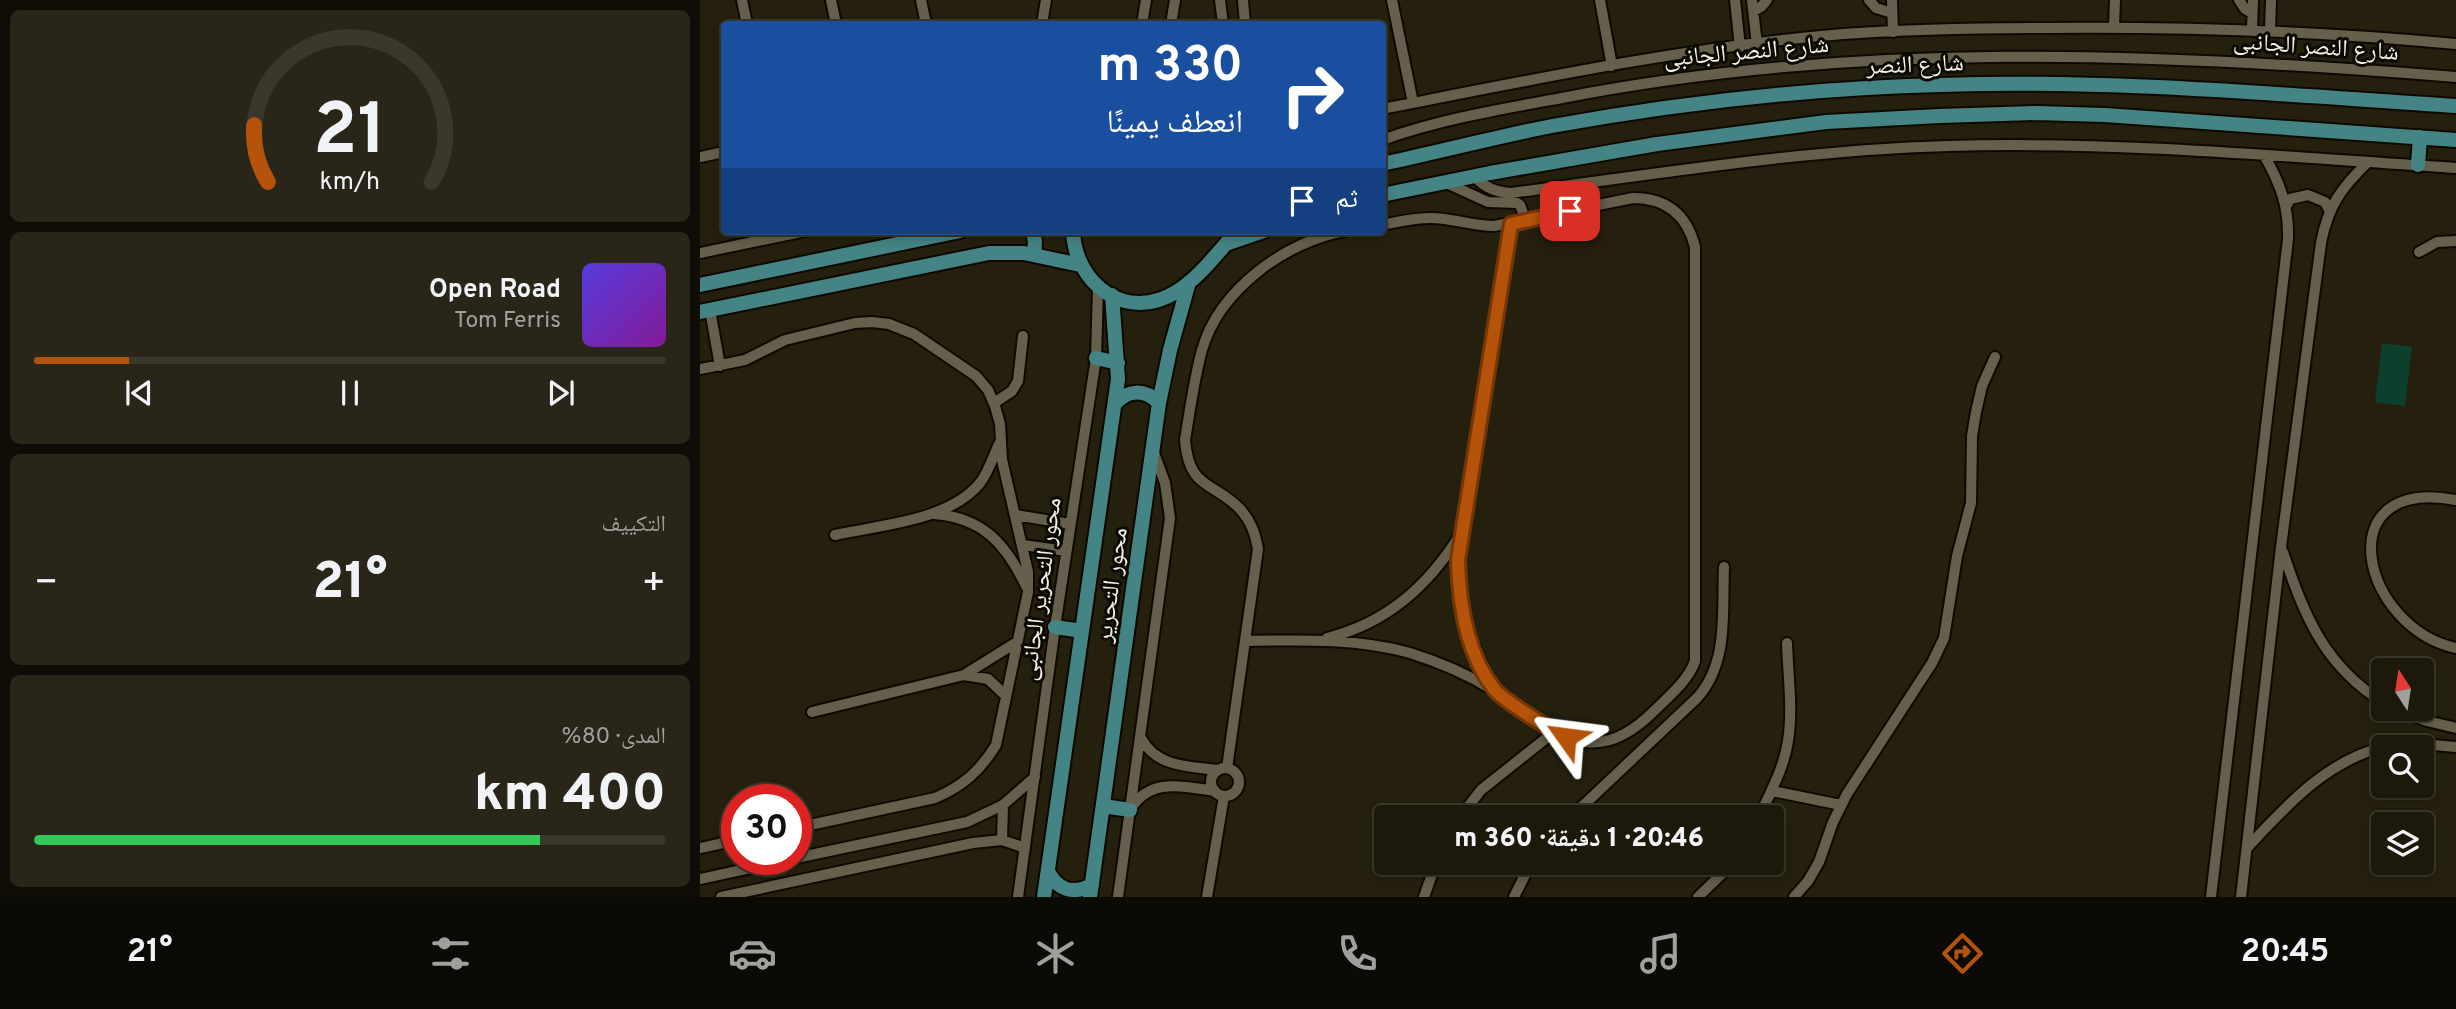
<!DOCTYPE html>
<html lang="ar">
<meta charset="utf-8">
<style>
:root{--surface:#1c180a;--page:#292518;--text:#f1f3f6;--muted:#a0a09c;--line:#3a372b;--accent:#b45309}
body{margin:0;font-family:Overpass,"Noto Naskh Arabic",sans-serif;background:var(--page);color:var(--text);direction:rtl;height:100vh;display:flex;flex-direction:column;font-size:26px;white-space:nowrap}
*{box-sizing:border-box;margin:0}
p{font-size:23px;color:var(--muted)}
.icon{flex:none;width:38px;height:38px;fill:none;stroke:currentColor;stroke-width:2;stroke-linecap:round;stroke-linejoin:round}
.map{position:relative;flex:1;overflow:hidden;direction:ltr}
.side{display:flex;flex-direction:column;gap:10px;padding:10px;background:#0f0d06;width:700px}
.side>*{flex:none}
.top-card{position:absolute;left:21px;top:21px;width:665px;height:214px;border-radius:7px;box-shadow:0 4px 10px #0003,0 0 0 2px var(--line);direction:rtl;background:#1a4fa0;color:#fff;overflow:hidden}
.needle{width:46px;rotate:348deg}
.tools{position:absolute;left:1671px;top:658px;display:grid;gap:14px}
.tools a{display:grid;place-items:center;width:63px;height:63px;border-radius:7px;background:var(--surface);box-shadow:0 4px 10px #0003,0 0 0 2px var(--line);font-size:35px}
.speed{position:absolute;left:21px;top:784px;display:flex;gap:14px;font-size:35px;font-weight:700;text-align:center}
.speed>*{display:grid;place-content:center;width:91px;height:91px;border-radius:50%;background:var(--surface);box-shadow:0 4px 10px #0003,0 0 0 2px var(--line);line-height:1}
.speed .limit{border:10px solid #d22;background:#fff;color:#111}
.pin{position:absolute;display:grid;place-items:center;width:60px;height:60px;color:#fff;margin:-30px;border-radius:14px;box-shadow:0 4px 10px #0006}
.me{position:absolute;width:77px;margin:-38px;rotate:301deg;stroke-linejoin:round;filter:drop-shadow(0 0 5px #0008)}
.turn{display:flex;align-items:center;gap:24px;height:147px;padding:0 28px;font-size:32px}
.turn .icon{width:91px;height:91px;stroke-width:2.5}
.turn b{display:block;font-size:49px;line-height:60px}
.then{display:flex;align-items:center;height:66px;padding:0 28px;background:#0003;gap:14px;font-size:26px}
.big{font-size:52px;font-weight:800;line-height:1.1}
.side .card{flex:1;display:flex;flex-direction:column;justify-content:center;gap:10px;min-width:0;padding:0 24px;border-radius:10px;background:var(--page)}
.side .dial{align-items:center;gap:0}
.dial svg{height:182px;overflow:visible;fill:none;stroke:var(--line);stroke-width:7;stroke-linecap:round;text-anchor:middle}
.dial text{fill:var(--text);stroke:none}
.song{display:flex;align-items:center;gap:21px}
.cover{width:84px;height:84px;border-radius:10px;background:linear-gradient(135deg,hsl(250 70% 55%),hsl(290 70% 35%))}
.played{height:7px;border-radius:4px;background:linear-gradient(90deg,var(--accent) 15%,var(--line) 15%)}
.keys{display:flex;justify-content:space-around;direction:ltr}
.heat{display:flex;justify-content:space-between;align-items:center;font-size:38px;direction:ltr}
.charge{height:10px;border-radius:5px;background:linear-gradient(90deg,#34c759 80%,var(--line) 0)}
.trip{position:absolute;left:674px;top:805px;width:410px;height:70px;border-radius:7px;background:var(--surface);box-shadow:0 4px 10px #0003,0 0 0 2px var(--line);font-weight:800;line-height:70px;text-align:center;direction:rtl}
.dock{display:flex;height:112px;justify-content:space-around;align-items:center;background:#0b0a04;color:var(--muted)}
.dock .icon{width:49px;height:49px}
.dock .current{color:var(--accent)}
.dock b{font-size:32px;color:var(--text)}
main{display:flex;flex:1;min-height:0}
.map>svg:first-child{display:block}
.green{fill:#0c3f2c}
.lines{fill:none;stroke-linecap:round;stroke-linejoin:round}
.minor-casing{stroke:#0e0900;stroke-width:14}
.major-casing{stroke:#0e0900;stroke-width:18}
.minor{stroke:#655f4b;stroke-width:10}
.major{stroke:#458484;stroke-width:14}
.route-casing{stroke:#753606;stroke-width:18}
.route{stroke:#b45309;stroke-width:12}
.labels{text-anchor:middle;stroke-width:6;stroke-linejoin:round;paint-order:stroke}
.street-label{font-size:24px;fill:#f4f1e5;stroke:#0c0a04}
</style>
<main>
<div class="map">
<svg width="1756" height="897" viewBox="0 0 1756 897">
<rect width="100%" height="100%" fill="#25200e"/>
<path class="green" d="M1682 343 1712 347 1705 406 1675 402Z"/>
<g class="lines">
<g class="minor-casing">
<path id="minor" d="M42 0 47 24
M131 0 136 24
M221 0 226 24
M520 0 523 24
M543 0 545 24
M692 0 713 103
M900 0 912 66
M1035 0 1040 47
M1052 0 1057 45
M1169 0 1176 8 1192 13
M1192 0 1193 32
M1539 0 1545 9 1552 13
M1054 11 1061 7 1067 0
M342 24 346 0
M442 24 446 0
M471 24 475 0
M1414 27 1415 0
M1552 29 1553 0
M1570 30 1571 0
M682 109C835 79 988 47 1143 34 1212 29 1281 28 1349 28 1485 27 1621 31 1756 44
M682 140C740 119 802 109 862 98 1157 40 1459 53 1756 77
M0 157 24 152
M774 176C785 188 796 192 811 193 957 174 1102 150 1248 146 1418 141 1587 157 1756 168
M744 182 788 202 817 203 820 205 826 221
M1587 205 1590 199 1608 195 1625 202 1629 210
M849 216 847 200 862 188
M1719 252 1737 242 1756 241
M0 253 106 231
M10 310 20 366
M0 369 45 360 85 340 155 323 172 322 189 324 214 334 276 376 288 390 295 406 300 424 302 460 328 572V592L296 745C280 771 263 786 235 798L96 828
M294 403 312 391 318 381 323 336
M1756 500C1625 476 1662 628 1756 648
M235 514C283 518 306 544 326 586
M315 515 370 524
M135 535C180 525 249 521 280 483 288 473 293 457 299 444
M323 545 366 551
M1583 552C1604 615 1624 666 1684 703
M627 638C687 623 728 586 760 535
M546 641C601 640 657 638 710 653 739 662 767 674 793 690 853 725 889 777 955 710 970 695 988 681 995 661V247C987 215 967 198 933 198L794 226C777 226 761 221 744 219 724 216 702 221 682 225
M264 675 317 642
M794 688C770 647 759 607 758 560L811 224
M1695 709 1727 721 1756 728
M112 712 264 675 288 679 306 696
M441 738C456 767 487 766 517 770
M1684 747 1722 744 1756 747
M527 768 558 549C555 533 551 521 540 509 513 481 489 490 485 440 490 410 494 379 502 350 519 290 586 241 645 231
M511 782a14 14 0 1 1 28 0a14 14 0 1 1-28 0Z
M1072 791 1141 805
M432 807C452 777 485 787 515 791
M760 817 781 790 854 732
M871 817 997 698C1029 663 1022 612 1024 567
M1059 817C1070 793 1084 768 1088 741 1093 710 1088 675 1087 643
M302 840 303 805
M0 848 37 840
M1547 848C1585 807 1627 760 1684 747
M96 858 267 822 303 805 335 777
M789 863 804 869 812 863
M0 879 93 859
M21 897 273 843 302 840 325 848
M318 897 355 627 396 358 398 287
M418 897 470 518 465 483 453 450
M507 897 524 796
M724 897 736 863
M814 897 831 863
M998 897 1033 863
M1094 897 1108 881 1119 862 1133 822 1147 794 1232 663 1244 638 1257 556 1271 503 1272 436 1276 412 1282 386 1295 357
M1511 897 1588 239C1589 206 1580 183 1564 155
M1541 897 1581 547 1621 243C1628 206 1641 188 1668 162"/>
</g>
<g class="major-casing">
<path id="major" d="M682 164C739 152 795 137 852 126 980 103 1110 88 1241 85 1413 79 1584 95 1756 106
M1718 165 1720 137
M682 195 790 173 957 144 1126 122 1239 116 1336 113 1405 115 1756 140
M333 231 335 242 334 255
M373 231C375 284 426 323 476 292 499 278 519 251 537 231
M526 244 564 231
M0 285 260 231
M0 312 289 253H324L380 265
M396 358 418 363
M415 404C428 389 445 389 459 403
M355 627 382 631
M403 806 430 810
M348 871C357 890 373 895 392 885
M344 897 418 379 412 295
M390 897 459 403 470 350 489 282"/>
</g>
<use href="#minor" class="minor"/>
<use href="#major" class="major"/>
</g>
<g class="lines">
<g class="route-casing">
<path id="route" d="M866 737C852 731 803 700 794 689 766 653 759 604 758 560L811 224 870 211"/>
</g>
<use href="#route" class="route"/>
</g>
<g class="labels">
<g class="street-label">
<text transform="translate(1616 46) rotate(4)" y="8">شارع النصر الجانبى</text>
<text transform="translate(1046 51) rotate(-5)" y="8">شارع النصر الجانبى</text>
<text transform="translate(1215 64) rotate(-2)" y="8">شارع النصر</text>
<text transform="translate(411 585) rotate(-82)" y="8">محور التحرير</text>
<text transform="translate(340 589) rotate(-82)" y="8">محور التحرير الجانبى</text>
</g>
</g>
</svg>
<div class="tools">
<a><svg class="needle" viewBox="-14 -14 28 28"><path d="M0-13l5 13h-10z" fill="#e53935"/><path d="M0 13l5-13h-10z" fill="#a0a09c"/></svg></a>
<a><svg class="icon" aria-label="search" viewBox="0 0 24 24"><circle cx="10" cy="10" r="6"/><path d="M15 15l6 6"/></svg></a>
<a><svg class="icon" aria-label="layers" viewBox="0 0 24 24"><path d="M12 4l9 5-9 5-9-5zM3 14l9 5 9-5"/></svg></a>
</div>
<div class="speed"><div class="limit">30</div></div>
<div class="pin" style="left:870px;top:211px;background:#d93025"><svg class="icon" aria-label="arrive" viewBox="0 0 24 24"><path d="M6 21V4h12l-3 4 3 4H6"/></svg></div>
<svg class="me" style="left:866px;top:737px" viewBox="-20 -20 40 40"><path d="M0-17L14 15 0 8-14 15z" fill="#b45309" stroke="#fff" stroke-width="4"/></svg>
<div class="trip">20:46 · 1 دقيقة · 360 m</div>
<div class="top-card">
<div class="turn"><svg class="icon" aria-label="right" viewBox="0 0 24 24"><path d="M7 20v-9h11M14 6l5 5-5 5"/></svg><div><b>330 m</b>انعطف يمينًا</div></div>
<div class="then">ثم<svg class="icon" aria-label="arrive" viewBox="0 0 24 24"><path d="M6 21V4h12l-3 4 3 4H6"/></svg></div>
</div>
</div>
<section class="side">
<div class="card dial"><svg viewBox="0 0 100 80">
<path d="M14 69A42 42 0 1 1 86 69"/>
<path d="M14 69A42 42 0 0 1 8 44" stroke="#b45309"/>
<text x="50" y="56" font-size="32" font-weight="700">21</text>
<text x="50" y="72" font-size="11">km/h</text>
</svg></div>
<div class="card">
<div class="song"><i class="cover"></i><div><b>Open Road</b><p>Tom Ferris</p></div></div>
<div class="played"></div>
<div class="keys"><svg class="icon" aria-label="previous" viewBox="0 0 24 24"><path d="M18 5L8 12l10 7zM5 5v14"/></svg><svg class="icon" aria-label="pause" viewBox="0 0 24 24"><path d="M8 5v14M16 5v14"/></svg><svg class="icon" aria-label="next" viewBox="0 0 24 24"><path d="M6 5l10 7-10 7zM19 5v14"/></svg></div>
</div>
<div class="card"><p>التكييف</p>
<div class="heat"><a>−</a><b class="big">21°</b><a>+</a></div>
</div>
<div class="card"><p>المدى · 80%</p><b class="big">400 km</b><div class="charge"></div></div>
</section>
</main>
<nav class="dock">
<b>20:45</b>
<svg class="icon current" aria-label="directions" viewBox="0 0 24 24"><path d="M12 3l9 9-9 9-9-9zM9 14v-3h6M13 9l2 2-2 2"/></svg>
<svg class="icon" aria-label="music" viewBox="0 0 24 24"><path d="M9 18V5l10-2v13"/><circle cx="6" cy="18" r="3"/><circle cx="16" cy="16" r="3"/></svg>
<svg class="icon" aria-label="phone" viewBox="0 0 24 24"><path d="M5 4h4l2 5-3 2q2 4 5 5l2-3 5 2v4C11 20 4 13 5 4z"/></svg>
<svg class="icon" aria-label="climate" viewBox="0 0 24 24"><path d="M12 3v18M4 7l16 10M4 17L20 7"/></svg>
<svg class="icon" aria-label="car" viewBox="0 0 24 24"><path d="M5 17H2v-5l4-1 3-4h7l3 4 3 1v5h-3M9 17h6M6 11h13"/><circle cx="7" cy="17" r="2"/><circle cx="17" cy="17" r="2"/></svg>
<svg class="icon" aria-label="filters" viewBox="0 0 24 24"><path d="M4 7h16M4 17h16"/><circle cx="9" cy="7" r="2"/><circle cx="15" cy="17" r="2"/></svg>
<b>21°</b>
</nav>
